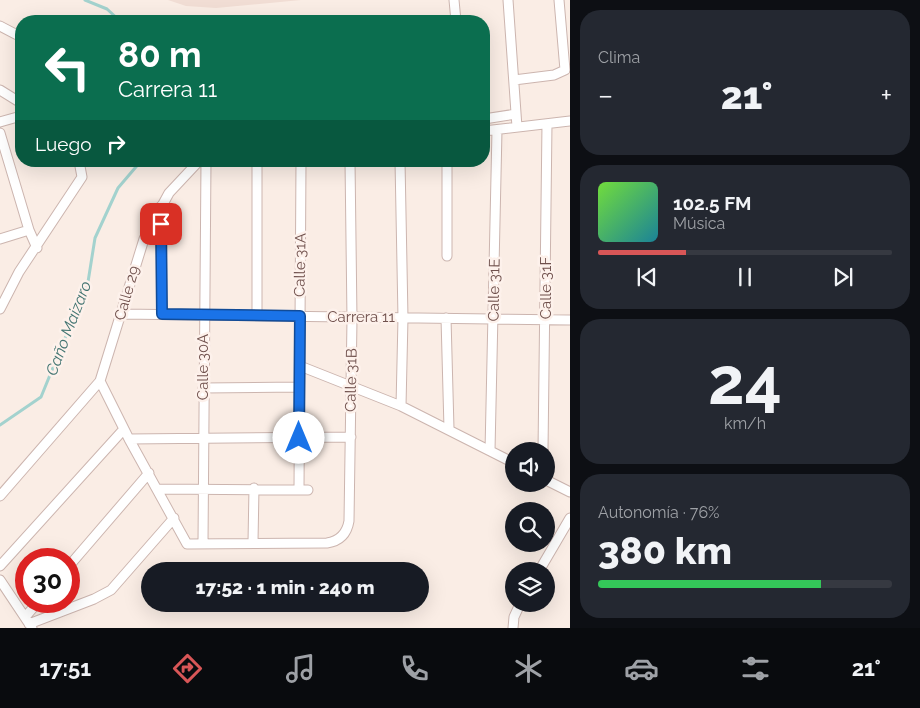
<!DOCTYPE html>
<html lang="es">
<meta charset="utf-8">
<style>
:root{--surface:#171b24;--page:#242831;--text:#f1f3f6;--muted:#9ea1a6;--line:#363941;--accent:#d85657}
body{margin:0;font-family:Raleway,sans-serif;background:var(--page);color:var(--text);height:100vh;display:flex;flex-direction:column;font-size:19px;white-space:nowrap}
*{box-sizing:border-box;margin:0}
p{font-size:16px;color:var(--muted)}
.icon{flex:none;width:28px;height:28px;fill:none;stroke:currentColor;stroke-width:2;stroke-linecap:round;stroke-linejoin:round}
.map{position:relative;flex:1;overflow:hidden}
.details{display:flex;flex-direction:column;gap:10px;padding:10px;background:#0d0f14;width:350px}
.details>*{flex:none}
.top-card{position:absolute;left:15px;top:15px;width:475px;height:152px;border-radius:20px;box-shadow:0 5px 20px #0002;background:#0b6e4f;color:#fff;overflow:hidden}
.buttons{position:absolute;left:505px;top:442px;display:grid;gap:10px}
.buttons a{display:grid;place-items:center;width:50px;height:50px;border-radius:50%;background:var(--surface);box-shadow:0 5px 20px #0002;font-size:25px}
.speed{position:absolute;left:15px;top:548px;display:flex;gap:10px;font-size:25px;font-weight:700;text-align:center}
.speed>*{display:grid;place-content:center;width:65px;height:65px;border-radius:50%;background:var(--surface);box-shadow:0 5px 20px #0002;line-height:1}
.speed .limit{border:8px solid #d22;background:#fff;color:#111}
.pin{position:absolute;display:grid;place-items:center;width:42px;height:42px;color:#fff;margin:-21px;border-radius:10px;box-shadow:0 2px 8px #0006}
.me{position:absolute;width:55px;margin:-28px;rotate:0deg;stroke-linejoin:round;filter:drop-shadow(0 0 4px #0008)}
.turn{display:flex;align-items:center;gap:18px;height:105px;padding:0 20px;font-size:22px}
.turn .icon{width:65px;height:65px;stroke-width:2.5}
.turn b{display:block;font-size:35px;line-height:42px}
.then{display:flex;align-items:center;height:48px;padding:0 20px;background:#0003;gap:10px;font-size:19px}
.big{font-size:38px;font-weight:800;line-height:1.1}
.details .card{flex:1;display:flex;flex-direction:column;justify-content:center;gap:8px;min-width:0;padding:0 18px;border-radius:20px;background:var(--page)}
.details .dial{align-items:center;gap:0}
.dial b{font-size:65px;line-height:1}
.song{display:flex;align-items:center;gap:15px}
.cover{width:60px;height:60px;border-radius:8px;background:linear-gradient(135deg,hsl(100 70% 55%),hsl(190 70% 35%))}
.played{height:5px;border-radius:2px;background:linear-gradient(90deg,var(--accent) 30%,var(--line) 30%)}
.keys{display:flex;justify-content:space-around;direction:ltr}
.heat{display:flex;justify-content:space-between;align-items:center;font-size:28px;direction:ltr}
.charge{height:8px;border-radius:4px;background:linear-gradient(90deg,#34c759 76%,var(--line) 0)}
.trip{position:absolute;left:141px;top:562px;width:288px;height:50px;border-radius:25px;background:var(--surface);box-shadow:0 5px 20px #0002;font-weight:800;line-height:50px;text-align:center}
.tab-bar{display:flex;height:80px;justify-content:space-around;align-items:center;background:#090b0e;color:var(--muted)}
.tab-bar .icon{width:35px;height:35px}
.tab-bar .on{color:var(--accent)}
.tab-bar b{font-size:22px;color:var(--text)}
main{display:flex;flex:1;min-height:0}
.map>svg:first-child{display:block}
.residential{fill:#f1ddd4}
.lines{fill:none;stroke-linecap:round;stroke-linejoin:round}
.stream{stroke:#a3d2ce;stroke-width:3}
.minor-casing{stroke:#ccb5af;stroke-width:11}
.minor{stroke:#fff;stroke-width:9}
.route-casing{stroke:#114b97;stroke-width:12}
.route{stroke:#1a73e8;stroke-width:9}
.labels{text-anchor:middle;stroke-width:5;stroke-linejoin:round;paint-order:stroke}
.street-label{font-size:15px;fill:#70514d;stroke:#fdf1eb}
.water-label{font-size:16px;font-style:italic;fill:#427471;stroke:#fdf1eb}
</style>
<main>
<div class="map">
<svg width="570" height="628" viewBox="0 0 570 628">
<rect width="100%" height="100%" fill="#faede5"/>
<path class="residential" d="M168 0H301L216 8 186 6Z"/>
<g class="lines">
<path class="stream" d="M85 0 107 9 120 21
M0 425 41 397 88 282 95 238 118 188 141 161"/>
<g class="minor-casing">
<path id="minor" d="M454 0 456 21
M508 0 517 127
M0 26 21 37
M514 80 554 75 565 70 559 0
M0 90 21 103
M484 119 516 114
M0 122 21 116
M484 131 570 121
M0 133 29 230 37 248
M257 161V316
M400 161 403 318 401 406
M161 206 162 314
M0 239 29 230
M447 256V161
M0 309 19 272 82 177 79 161
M121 314 570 320
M446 318 449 429
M300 366 401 406 514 463
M100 381 129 439 187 544 327 543C340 541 347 533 349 521L352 319 350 161
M203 388 299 387
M129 439 351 437
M490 451 497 130
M543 451 547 124
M546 480 570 492
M158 489 308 490
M299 489 301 161
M0 496 100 381 144 239 169 193 199 161
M253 542 254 488
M203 543 206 161
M0 566 124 429
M69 566 149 473
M539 571 570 518
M0 580 32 628
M26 616 39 601
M29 624 94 599 111 590 174 518
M513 628 514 617 520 604"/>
</g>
<use href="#minor" class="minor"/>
</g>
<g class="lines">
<g class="route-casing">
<path id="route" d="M161 224 162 314 300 316 299 438"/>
</g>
<use href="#route" class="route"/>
</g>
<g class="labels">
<g class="street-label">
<text transform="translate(300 265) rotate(-89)" y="5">Calle 31A</text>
<text transform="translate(546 288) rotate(-90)" y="5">Calle 31F</text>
<text transform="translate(494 290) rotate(-89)" y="5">Calle 31E</text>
<text transform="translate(127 293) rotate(-74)" y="5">Calle 29</text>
<text x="361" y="322">Carrera 11</text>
<text transform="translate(203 367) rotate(-90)" y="5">Calle 30A</text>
<text transform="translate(351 380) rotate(-89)" y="5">Calle 31B</text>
</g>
<g class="water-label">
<text transform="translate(68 328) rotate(-69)" y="6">Caño Maizaro</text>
</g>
</g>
</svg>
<div class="buttons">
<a><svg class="icon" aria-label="sound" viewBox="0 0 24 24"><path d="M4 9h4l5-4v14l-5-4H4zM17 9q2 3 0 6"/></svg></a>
<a><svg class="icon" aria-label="search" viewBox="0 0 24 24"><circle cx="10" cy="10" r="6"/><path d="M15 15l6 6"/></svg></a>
<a><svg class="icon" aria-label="layers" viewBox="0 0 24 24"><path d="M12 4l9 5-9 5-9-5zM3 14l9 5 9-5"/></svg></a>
</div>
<div class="speed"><div class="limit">30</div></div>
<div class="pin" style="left:161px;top:224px;background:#d93025"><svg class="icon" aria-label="arrive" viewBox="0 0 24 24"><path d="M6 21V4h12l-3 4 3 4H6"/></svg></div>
<svg class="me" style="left:299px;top:438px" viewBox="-20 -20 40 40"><circle r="19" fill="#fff"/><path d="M0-13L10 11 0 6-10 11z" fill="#1a73e8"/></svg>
<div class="trip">17:52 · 1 min · 240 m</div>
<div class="top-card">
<div class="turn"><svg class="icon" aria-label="left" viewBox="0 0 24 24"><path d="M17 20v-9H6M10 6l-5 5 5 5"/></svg><div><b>80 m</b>Carrera 11</div></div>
<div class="then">Luego<svg class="icon" aria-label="right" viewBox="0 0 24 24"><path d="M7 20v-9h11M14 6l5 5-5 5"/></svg></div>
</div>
</div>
<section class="details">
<div class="card"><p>Clima</p>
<div class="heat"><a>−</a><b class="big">21°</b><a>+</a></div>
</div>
<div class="card">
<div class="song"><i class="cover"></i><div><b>102.5 FM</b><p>Música</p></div></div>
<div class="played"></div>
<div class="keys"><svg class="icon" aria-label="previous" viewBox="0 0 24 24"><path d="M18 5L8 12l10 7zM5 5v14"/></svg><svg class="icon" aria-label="pause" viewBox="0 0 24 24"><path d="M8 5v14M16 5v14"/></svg><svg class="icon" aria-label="next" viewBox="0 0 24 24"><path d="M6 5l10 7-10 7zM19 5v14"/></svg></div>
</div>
<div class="card dial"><b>24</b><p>km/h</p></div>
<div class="card"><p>Autonomía · 76%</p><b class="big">380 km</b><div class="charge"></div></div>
</section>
</main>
<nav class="tab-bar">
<b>17:51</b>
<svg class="icon on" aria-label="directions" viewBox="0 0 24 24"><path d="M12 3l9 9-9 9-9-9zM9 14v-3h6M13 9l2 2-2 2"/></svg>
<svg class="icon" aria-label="music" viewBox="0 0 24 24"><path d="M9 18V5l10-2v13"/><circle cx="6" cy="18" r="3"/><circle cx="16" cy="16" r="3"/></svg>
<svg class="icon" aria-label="phone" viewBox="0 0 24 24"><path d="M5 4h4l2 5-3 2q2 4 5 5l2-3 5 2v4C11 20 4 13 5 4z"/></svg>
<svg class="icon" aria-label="climate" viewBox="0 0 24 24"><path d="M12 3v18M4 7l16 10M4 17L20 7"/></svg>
<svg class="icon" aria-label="car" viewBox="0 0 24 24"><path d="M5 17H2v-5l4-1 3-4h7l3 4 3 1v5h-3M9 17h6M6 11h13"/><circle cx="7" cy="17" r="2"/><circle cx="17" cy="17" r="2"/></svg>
<svg class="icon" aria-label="filters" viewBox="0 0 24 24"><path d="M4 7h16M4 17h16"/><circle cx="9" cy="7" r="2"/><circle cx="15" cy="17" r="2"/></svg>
<b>21°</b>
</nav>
